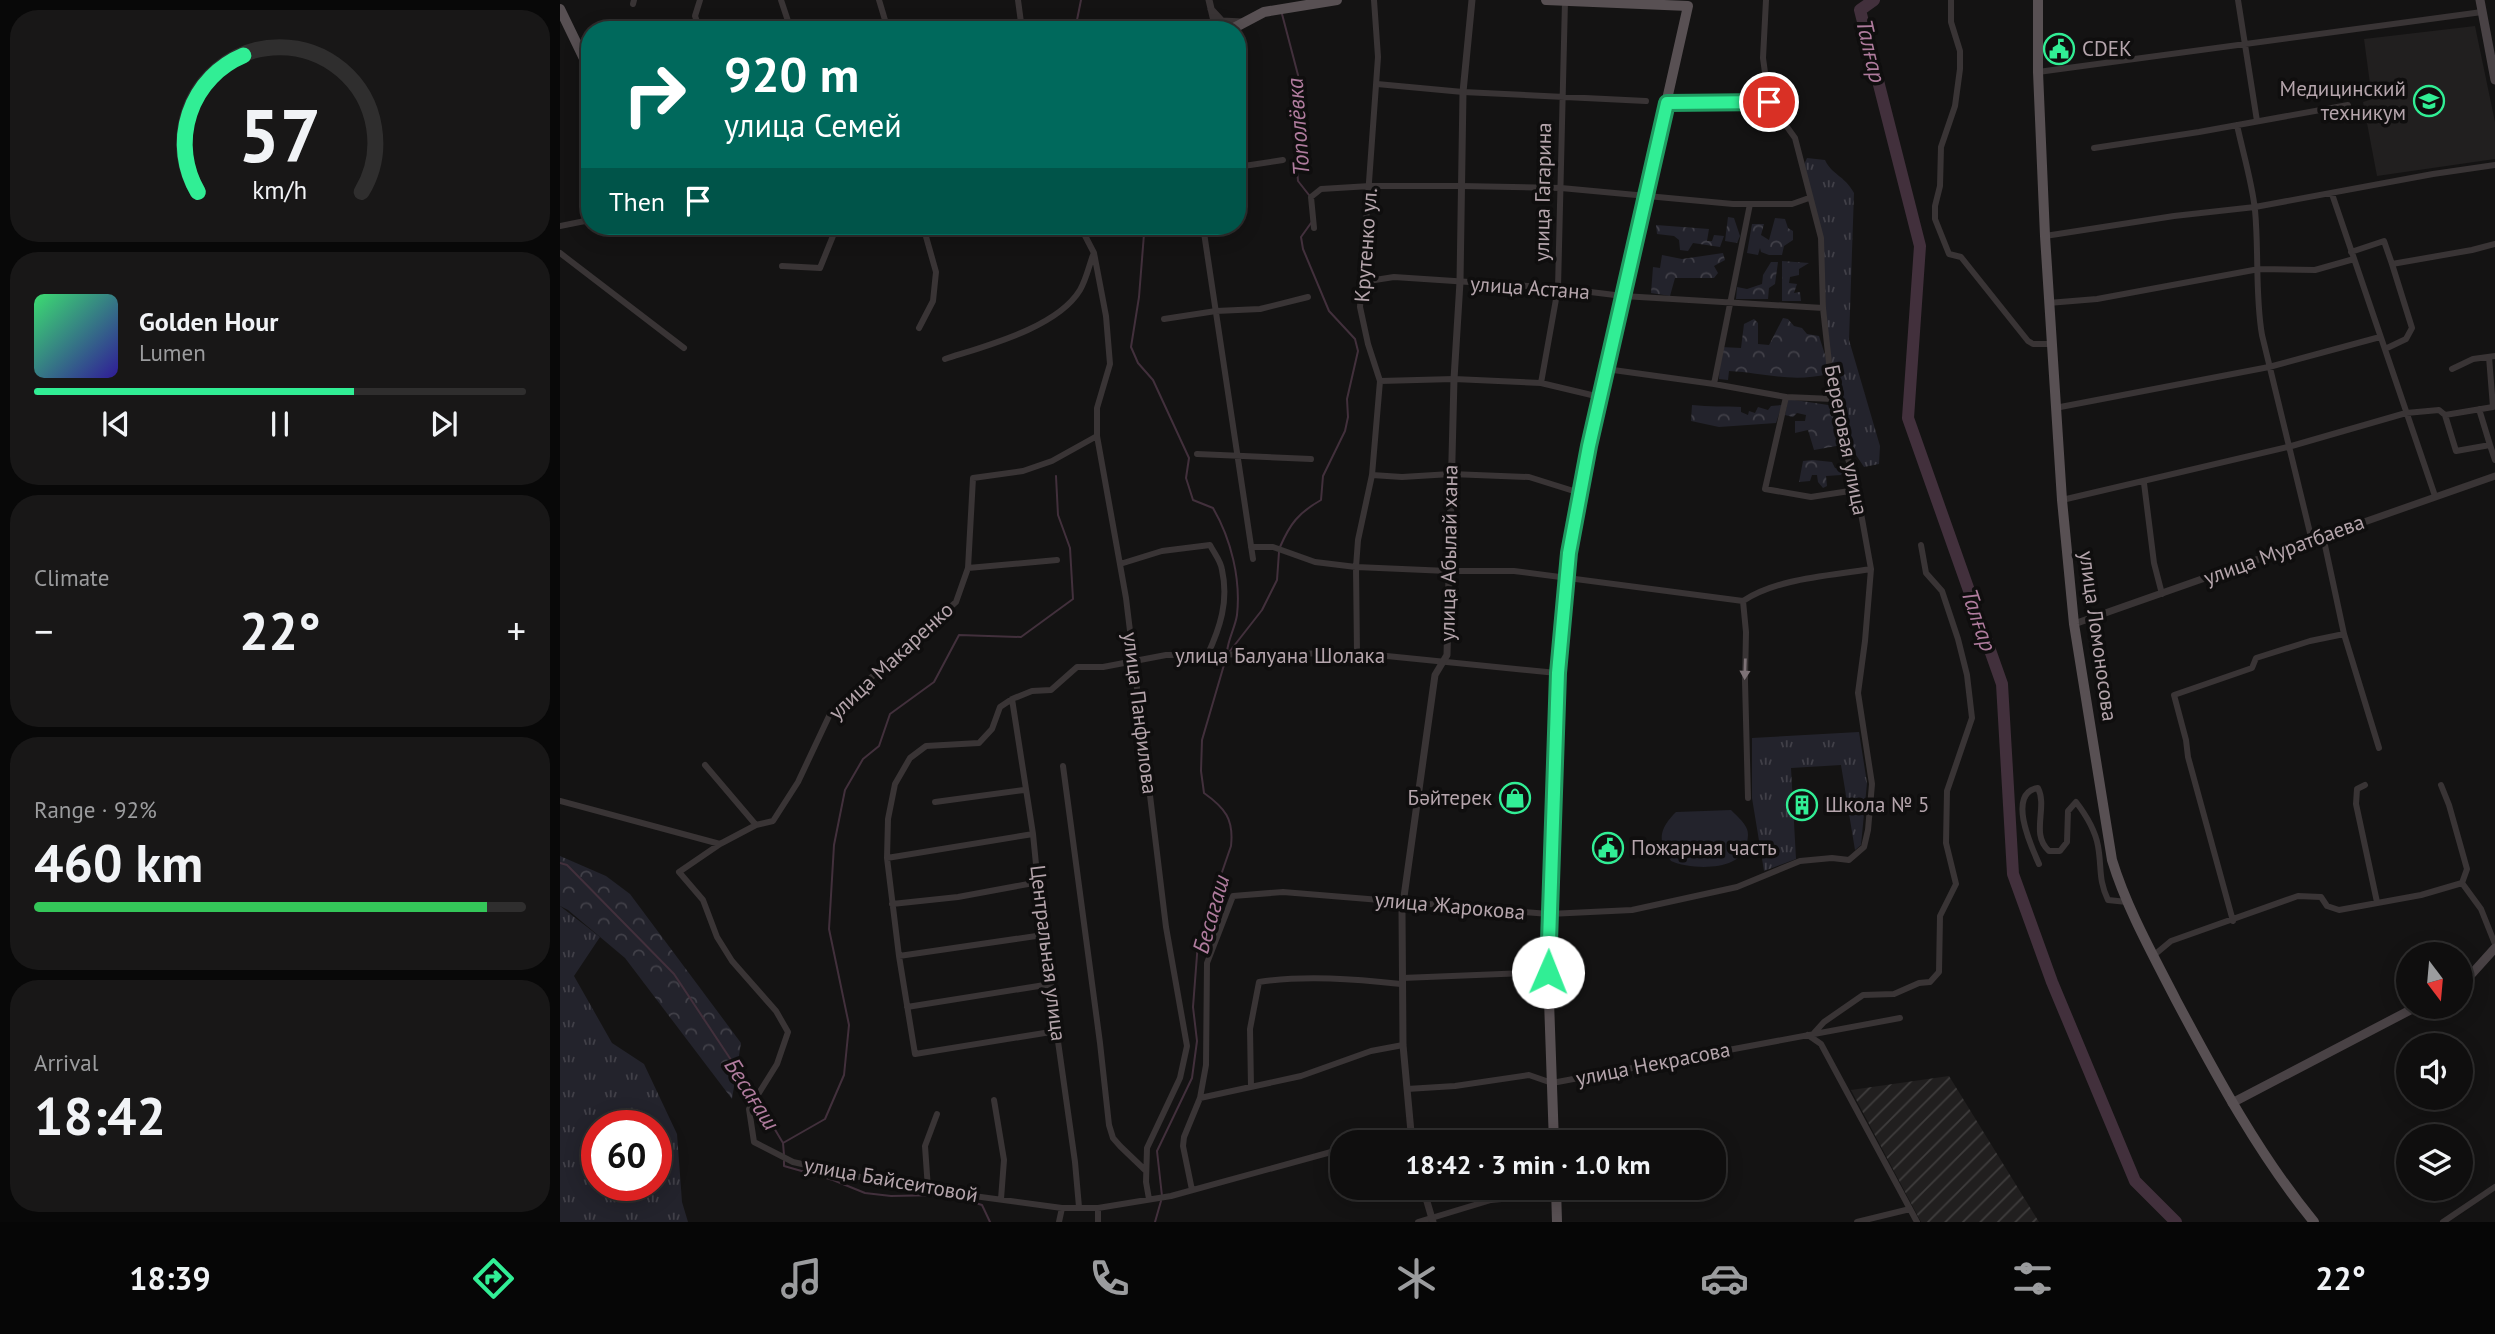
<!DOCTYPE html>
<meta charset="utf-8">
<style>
:root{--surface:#0f0e0e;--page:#181717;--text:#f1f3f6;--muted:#9b9c9e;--line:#2f2e2e;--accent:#31ee95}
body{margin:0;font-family:"PT Sans",sans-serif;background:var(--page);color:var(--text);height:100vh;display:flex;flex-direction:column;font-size:26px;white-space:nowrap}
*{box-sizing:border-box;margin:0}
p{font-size:23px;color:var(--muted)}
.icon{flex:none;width:38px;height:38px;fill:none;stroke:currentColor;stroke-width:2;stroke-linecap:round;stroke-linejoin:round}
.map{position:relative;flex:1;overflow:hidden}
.details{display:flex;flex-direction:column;gap:10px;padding:10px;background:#080808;width:560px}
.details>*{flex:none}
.guide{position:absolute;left:21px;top:21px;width:665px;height:214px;border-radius:28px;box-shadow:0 4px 18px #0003,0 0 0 2px var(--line);background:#00695c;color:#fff;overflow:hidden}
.needle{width:46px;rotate:164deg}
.buttons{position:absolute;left:1836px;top:942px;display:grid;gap:14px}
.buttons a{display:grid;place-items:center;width:77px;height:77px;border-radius:50%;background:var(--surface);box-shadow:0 4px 18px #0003,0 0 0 2px var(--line);font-size:35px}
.speed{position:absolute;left:21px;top:1110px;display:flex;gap:14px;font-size:35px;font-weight:700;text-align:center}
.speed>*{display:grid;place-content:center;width:91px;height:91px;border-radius:50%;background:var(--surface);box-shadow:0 4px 18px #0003,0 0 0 2px var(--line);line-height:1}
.speed .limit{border:10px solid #d22;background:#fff;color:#111}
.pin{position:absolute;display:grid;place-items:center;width:60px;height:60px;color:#fff;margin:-30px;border:4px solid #fff;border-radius:50%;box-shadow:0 2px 7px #0007}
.me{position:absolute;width:77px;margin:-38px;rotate:1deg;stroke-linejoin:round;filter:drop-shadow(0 0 5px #0008)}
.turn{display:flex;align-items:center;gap:24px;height:147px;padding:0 28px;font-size:32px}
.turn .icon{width:91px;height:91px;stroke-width:2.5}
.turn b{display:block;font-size:49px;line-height:60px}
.then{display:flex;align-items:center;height:66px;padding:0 28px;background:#0003;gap:14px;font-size:26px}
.big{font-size:52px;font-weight:800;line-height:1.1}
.details .widget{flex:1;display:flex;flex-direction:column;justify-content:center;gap:10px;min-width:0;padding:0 24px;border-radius:28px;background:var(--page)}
.details .dial{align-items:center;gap:0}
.dial svg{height:182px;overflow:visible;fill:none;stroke:var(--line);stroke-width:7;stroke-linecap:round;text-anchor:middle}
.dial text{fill:var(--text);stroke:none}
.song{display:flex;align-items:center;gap:21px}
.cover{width:84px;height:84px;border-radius:10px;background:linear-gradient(135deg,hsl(140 70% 55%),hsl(250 70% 35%))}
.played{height:7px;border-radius:4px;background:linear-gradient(90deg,var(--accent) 65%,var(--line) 65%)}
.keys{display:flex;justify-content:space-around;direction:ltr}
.heat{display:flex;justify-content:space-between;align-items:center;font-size:38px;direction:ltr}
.charge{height:10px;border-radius:5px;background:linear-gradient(90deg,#34c759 92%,var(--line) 0)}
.trip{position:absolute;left:770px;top:1130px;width:396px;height:70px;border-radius:28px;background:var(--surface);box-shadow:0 4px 18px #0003,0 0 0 2px var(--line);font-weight:800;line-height:70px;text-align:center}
.tab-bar{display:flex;height:112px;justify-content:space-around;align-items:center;background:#060606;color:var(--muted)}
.tab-bar .icon{width:49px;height:49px}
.tab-bar .active{color:var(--accent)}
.tab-bar b{font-size:32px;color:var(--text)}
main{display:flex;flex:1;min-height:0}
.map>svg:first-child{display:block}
.built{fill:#211f1f}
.industrial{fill:url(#industrial-furrows)}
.grass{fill:url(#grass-tufts);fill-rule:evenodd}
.forest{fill:url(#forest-crowns)}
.garden{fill:#23232c}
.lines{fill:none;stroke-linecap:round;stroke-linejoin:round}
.stream{stroke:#42303c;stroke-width:2}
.river{stroke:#42303c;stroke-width:12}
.minor{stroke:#393435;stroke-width:6}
.tertiary{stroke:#393435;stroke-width:7}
.secondary{stroke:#494245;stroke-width:9}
.primary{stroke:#585053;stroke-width:10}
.oneway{fill:#7d7276}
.route-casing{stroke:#209b61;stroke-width:18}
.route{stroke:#31ee95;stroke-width:12}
.labels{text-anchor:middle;stroke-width:7;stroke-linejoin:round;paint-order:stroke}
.poi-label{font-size:21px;fill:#b5a5ac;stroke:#0f0e0e;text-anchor:start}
.street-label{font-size:21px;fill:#b5a5ac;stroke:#0f0e0e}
.water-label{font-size:23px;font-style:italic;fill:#b07c9e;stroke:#0f0e0e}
</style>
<main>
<section class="details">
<div class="widget dial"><svg viewBox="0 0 100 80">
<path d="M14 69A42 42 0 1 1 86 69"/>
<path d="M14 69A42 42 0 0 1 34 9" stroke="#31ee95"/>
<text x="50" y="56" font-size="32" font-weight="700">57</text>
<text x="50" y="72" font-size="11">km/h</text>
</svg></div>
<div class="widget">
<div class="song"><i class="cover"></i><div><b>Golden Hour</b><p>Lumen</p></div></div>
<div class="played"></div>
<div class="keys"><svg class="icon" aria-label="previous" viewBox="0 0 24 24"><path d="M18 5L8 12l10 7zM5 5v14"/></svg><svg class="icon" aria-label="pause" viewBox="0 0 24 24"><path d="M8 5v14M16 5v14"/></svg><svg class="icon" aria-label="next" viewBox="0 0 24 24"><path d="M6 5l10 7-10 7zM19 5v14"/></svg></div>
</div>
<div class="widget"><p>Climate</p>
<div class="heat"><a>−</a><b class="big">22°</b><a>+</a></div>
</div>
<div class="widget"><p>Range · 92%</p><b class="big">460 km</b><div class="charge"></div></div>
<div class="widget"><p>Arrival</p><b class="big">18:42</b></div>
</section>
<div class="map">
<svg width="1935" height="1222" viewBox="0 0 1935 1222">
<defs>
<pattern id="industrial-furrows" width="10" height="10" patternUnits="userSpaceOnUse" patternTransform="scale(1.75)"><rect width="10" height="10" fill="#211f1f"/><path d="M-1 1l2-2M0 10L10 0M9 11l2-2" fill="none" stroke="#3f3d3d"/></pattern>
<pattern id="grass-tufts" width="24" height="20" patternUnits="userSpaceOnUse" patternTransform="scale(1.75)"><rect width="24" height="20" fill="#23232c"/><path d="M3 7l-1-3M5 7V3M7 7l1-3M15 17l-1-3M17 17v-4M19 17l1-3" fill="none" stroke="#414048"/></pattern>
<pattern id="forest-crowns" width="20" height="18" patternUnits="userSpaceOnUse" patternTransform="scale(1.75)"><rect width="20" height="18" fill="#23232c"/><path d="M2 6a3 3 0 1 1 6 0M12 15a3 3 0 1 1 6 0" fill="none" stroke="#414048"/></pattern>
</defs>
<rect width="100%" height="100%" fill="#141313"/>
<path class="built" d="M1915 26 1935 122V159L1817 176 1803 102 1812 99 1804 39Z"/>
<path class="industrial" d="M1389 1076 1479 1222H1361L1291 1090Z"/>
<path class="grass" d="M1247 158 1265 160C1272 175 1284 175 1294 193L1289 340 1320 446 1319 464 1304 467 1286 440 1282 414 1272 384 1267 332 1262 232 1242 169Z
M1299 732 1307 783 1301 845 1295 850 1281 765 1231 768 1236 859 1204 871 1192 798V738Z
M0 906 40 937 14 976 52 1043 84 1064 117 1134 122 1202 128 1222H0ZM37 1125H96V1185H37Z"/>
<path class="forest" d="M1168 217 1174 218 1180 236 1177 243 1165 241Z
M1215 218 1225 219 1228 228 1233 231V240L1224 246 1222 255H1209L1201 252 1200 248 1198 255 1187 253 1192 224H1204L1201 235 1209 240Z
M1096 225 1149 229 1147 241H1152L1154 235 1164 236 1160 247 1133 243 1128 251 1120 250 1119 240 1114 236 1097 234Z
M1163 253 1165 260 1154 266 1158 273 1154 278H1115L1110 296 1091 293 1093 267 1100 268 1102 255 1122 259Z
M1222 261 1249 263 1239 269V275L1230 277 1229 283 1237 284 1234 293 1240 292 1241 301H1222Z
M1211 262H1218L1215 284 1209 288 1208 299H1176L1177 287 1187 289 1202 284 1203 275Z
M1223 318 1228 319 1234 326 1242 328 1247 334 1259 336 1268 364V374C1232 383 1205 373 1169 371L1168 380 1159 379 1161 347 1181 348 1184 324 1194 319 1198 323V344L1209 345Z
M1228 399 1275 406 1282 445 1254 450 1248 430 1235 433V421H1245L1246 415 1237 413 1233 417 1225 415Z
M1132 405C1149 407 1165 406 1181 407V412L1188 415 1189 411 1195 413 1198 407 1208 410 1211 406 1222 405 1216 423 1159 427 1131 421Z
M1253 460 1272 462 1275 468 1284 470 1281 475 1266 476 1267 486 1263 488 1258 482 1257 475H1252L1250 481 1239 482 1243 461Z
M0 856 46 876 70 894 181 1043 172 1099 65 958 8 910 0 906Z"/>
<path class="garden" d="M1171 810C1176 815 1183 821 1186 827 1189 832 1188 838 1187 843 1183 872 1131 870 1111 861 1097 840 1099 829 1116 812Z"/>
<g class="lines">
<path class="stream" d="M722 14 738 75 741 108 736 158 738 181 749 195
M515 30 521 0
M581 226 584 234 579 297 571 347 578 363 593 380 629 458 626 478 633 500 653 508C671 539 681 579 677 615 675 628 668 639 667 652
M720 547C730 524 738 513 761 500L763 476 785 431 788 417 787 399 798 351 795 339 769 311 743 249 741 237 751 223
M670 651 702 610 717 580 719 552
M0 863 7 865 114 974 195 1096
M198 1101 223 1143 224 1155
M223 1143 265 1119 284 1075 289 1025 269 929 274 845 285 790 303 759 319 746 330 714 374 682 399 635 461 637 513 599 510 548 498 515 496 476
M224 1161V1166L273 1180 305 1193 331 1196 381 1195
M393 1196 422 1205 430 1222
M602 1196 597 1151 632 1078 637 1041 633 1007 638 942 671 846C674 819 665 808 644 793L641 771 642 740 666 658
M595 1222 601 1201"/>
<path class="river" d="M1314 0 1300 10 1360 246 1348 418 1442 684 1453 874 1492 982 1575 1181 1616 1222"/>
<path class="minor" d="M140 0 135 16 140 30
M221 0 231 30
M319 0 328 30
M458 0 462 30
M1391 0V22L1400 51V69L1395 106 1381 147 1380 186 1375 206V219L1389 254 1401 257 1468 341 1473 344H1491
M1678 0 1697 121
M73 4 74 0
M1478 72 1922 12
M817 84 903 92 1086 101
M1106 103 1209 102
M1677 125C1683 153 1692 182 1695 210 1699 252 1695 295 1702 335L1752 541
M1534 148 1639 132 1788 105
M677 167 723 160
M1772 194 1875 496
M0 226 30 220
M520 226 534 253 546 316 550 364 537 408V436L566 598 606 927 627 1046 620 1078 587 1148 586 1182 589 1199
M643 226 693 559
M754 228 751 197 761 189 810 186H901L1001 188 1173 204H1232L1249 198
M1485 236 1614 216 1695 207 1873 174 1935 165
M1791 252 1824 241 1832 264 1912 250 1935 244
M0 253 124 348
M222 266 260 268 277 226
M802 282 834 277 998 288 1063 296 1263 308
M1488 303 1537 299 1699 269 1755 270 1794 259
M604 319 656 311 700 309 748 297
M359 328 373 301 376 272 363 226
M1825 349 1846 339 1852 328 1832 264
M385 359C425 346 497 328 520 290 526 280 529 266 533 255
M1046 369 1154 384 1226 397 1273 399
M1892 369 1913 359 1935 356
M820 381 894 379 981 383 1040 397
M981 383 998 288 1005 1
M1154 384 1190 204
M1226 397 1205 489 1251 497 1296 490
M1495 408 1709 367 1820 337
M1919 409 1930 445
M1885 415 1896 451 1930 445 1935 460
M637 454 751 459
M812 475 842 477 891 474 969 477 1020 493
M1584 483 1594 563 1602 594
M1502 500 1728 447 1846 413 1879 410 1885 415 1933 407 1929 357
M1763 536 1784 634 1819 748
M691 547H713L755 562 796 567 888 571H954L1183 601C1218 578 1269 576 1311 569
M560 564 602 551 650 545C654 553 661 561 662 570 669 601 660 628 647 656
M408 568 497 560
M1183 601 1186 632 1185 681 1188 798
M797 653 796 567 798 540 812 475 820 381 808 344 800 307 818 57 814 0
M452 699 473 834 483 935 515 1162 519 1207
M145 765 196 825 160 844 119 872 143 900 157 937 172 961 216 1011 228 1032 217 1064 189 1109 194 1142 233 1162 340 1186 502 1208H538L611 1196 782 1149
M503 766 540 1043 549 1125 553 1138 560 1146 585 1170
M1805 785 1797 789 1796 804 1817 902
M1881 785 1889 805 1907 869 1902 883
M0 801 160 844
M375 802 464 790
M196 825 213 821 238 782 270 714 396 602 408 568 413 478 463 471 492 461 537 436
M327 858 473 834
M1479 864C1472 848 1446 793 1478 788 1488 808 1470 834 1489 851H1500L1507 842 1508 811 1516 802C1526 815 1535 829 1538 846 1542 868 1538 879 1548 900L1567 902
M332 904 398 897 479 882
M1673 921 1628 757 1626 740 1614 695 1692 668 1696 658 1750 641 1784 634
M339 956 483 935
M1593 956 1611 941 1738 896 1761 897 1767 906 1779 910 1861 895 1902 883 1921 909 1935 944
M842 978 988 972
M347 1007 491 984
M497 1031 355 1054 339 956 327 858 328 819 335 784 350 758 366 746 419 743 432 729 440 707 452 699 472 691 491 690 517 667H543L606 655 797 653 997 673
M1254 1033 1264 1022 1303 995 1334 994 1359 983 1370 982 1379 972 1380 916 1396 884 1386 843 1387 791 1412 718 1407 675 1398 639 1382 591 1366 573 1361 545
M1248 1035 1261 1044 1357 1222
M691 1087 690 1029 699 982C745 975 795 979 841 984
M847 1089 895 1086 969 1075 992 1083 1340 1018
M640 1098 741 1076 811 1051 843 1045
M434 1100 444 1160 441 1199
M810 1143 850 1133
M368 1189 365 1146 377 1114
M632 1190 623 1146 624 1137 640 1098 646 1065 647 963 673 896 723 892 989 914 1072 910 1177 887 1240 861 1272 858 1289 860 1304 847 1308 830 1312 784 1298 693 1305 641 1311 569 1299 502 1273 399 1263 308 1261 238 1235 138 1209 102 1203 58 1206 0
M538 1208V1222
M499 1222 502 1208
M858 1222 931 1200 996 1194
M1297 1222 1350 1209
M1883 1222 1935 1187"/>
<path class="tertiary" d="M649 0 656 30
M651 9 662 21 682 22
M1514 624 1935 476
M852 1143 843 1045 842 911 875 675 887 655 894 379 900 282 903 92 912 0
M863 1188 873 1222"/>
<path class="secondary" d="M1920 0 1935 80
M1900 982 1908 978 1935 948
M1672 1103 1858 1006"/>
<path class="primary" d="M986 0 1128 6 1029 446 1006 578 997 673 989 914 988 972 994 1143
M1478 0V72L1485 236 1502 500 1514 624 1552 860C1567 909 1593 955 1616 1000 1657 1077 1699 1155 1754 1222
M0 9 30 71
M670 30 704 12 777 0
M996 1188 997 1222"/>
</g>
<defs><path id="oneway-solid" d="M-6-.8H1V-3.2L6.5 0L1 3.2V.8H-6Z" transform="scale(1.75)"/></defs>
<use class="oneway" href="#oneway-solid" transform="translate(1185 669) rotate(92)"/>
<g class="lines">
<g class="route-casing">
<path id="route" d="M988 972 998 673 1009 553 1029 446 1107 103 1209 102"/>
</g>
<use href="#route" class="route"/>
</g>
<defs>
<g id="civic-ring" transform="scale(1.575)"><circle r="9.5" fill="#0f0e0e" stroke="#31ee95" stroke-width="1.5"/><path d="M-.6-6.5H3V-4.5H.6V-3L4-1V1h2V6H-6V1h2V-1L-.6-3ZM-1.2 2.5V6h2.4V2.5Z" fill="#31ee95"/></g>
<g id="university-ring" transform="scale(1.575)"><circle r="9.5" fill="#0f0e0e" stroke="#31ee95" stroke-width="1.5"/><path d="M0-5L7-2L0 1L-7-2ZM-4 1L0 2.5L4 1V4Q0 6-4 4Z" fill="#31ee95"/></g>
<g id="shop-ring" transform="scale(1.575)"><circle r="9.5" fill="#0f0e0e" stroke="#31ee95" stroke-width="1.5"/><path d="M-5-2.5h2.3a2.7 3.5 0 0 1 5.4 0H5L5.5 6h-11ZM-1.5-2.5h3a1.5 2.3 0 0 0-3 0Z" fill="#31ee95"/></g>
<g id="building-ring" transform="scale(1.575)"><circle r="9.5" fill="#0f0e0e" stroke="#31ee95" stroke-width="1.5"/><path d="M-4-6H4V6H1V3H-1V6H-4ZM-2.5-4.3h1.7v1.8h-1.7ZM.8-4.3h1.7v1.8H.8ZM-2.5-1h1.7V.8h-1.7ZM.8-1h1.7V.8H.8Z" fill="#31ee95"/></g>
</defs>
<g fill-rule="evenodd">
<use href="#civic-ring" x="1499" y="49"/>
<use href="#university-ring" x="1869" y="101"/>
<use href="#shop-ring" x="955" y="798"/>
<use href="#building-ring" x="1242" y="805"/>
<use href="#civic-ring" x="1048" y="848"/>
</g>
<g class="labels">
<g class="poi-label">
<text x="1522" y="56">CDEK</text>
<text x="1846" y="96" text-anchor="end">Медицинский<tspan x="1846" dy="24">техникум</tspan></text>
<text x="932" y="805" text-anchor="end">Бәйтерек</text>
<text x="1265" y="812">Школа № 5</text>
<text x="1071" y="855">Пожарная часть</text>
</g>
<g class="street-label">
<text transform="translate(983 192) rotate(-89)" y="7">улица Гагарина</text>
<text transform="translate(806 245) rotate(-86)" y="7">Крутенко ул.</text>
<text transform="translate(970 288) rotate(4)" y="7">улица Астана</text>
<text transform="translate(1286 440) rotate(79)" y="7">Береговая улица</text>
<text transform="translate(1724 550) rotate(-20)" y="7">улица Муратбаева</text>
<text transform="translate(889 553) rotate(-89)" y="7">улица Абылай хана</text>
<text transform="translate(1538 636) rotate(82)" y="7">улица Ломоносова</text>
<text x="720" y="663">улица Балуана Шолака</text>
<text transform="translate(331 661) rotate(-43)" y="7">улица Макаренко</text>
<text transform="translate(580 713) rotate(83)" y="7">улица Панфилова</text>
<text transform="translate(890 906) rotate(5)" y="7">улица Жарокова</text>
<text transform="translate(488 953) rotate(83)" y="7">Центральная улица</text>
<text transform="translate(1093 1064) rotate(-11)" y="7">улица Некрасова</text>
<text transform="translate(331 1180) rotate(10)" y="7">улица Байсеитовой</text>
</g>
<g class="water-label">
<text transform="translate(1311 51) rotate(77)" y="8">Талғар</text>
<text transform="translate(738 127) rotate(-94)" y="8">Тополёвка</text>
<text transform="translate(1419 620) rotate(71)" y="8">Талғар</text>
<text transform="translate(651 914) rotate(-74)" y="8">Бесагаш</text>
<text transform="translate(192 1094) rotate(57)" y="8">Бесағаш</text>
</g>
</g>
</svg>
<div class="buttons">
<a><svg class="needle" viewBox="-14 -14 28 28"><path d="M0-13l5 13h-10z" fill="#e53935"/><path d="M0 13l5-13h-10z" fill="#9b9c9e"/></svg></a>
<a><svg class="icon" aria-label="sound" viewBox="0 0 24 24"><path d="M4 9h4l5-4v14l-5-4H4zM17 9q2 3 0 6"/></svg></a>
<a><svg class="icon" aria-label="layers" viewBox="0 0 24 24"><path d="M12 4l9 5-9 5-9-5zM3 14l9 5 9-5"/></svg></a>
</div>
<div class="speed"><div class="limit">60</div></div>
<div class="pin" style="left:1209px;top:102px;background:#d93025"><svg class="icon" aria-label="arrive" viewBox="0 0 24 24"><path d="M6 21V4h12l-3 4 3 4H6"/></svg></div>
<svg class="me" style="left:988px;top:972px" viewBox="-20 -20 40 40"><circle r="19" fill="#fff"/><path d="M0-13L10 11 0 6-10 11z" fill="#31ee95"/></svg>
<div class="trip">18:42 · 3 min · 1.0 km</div>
<div class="guide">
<div class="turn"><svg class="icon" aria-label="right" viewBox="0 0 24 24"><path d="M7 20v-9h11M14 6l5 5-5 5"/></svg><div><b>920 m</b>улица Семей</div></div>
<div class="then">Then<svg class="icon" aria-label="arrive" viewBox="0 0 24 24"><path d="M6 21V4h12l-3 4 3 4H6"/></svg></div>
</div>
</div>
</main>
<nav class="tab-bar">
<b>18:39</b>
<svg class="icon active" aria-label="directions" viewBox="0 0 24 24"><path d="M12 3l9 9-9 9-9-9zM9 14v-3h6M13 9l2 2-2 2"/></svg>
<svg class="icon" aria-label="music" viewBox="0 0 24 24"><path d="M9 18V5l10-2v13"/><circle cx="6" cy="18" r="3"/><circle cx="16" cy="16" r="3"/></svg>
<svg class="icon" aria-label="phone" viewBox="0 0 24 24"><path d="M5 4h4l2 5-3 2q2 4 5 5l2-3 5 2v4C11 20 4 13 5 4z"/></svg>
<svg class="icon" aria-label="climate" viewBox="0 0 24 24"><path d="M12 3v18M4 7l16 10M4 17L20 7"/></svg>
<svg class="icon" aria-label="car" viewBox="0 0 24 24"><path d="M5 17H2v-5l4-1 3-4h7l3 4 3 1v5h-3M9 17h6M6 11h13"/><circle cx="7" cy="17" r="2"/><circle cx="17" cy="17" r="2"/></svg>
<svg class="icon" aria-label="filters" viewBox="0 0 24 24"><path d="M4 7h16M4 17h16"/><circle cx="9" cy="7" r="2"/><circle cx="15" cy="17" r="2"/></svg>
<b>22°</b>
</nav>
